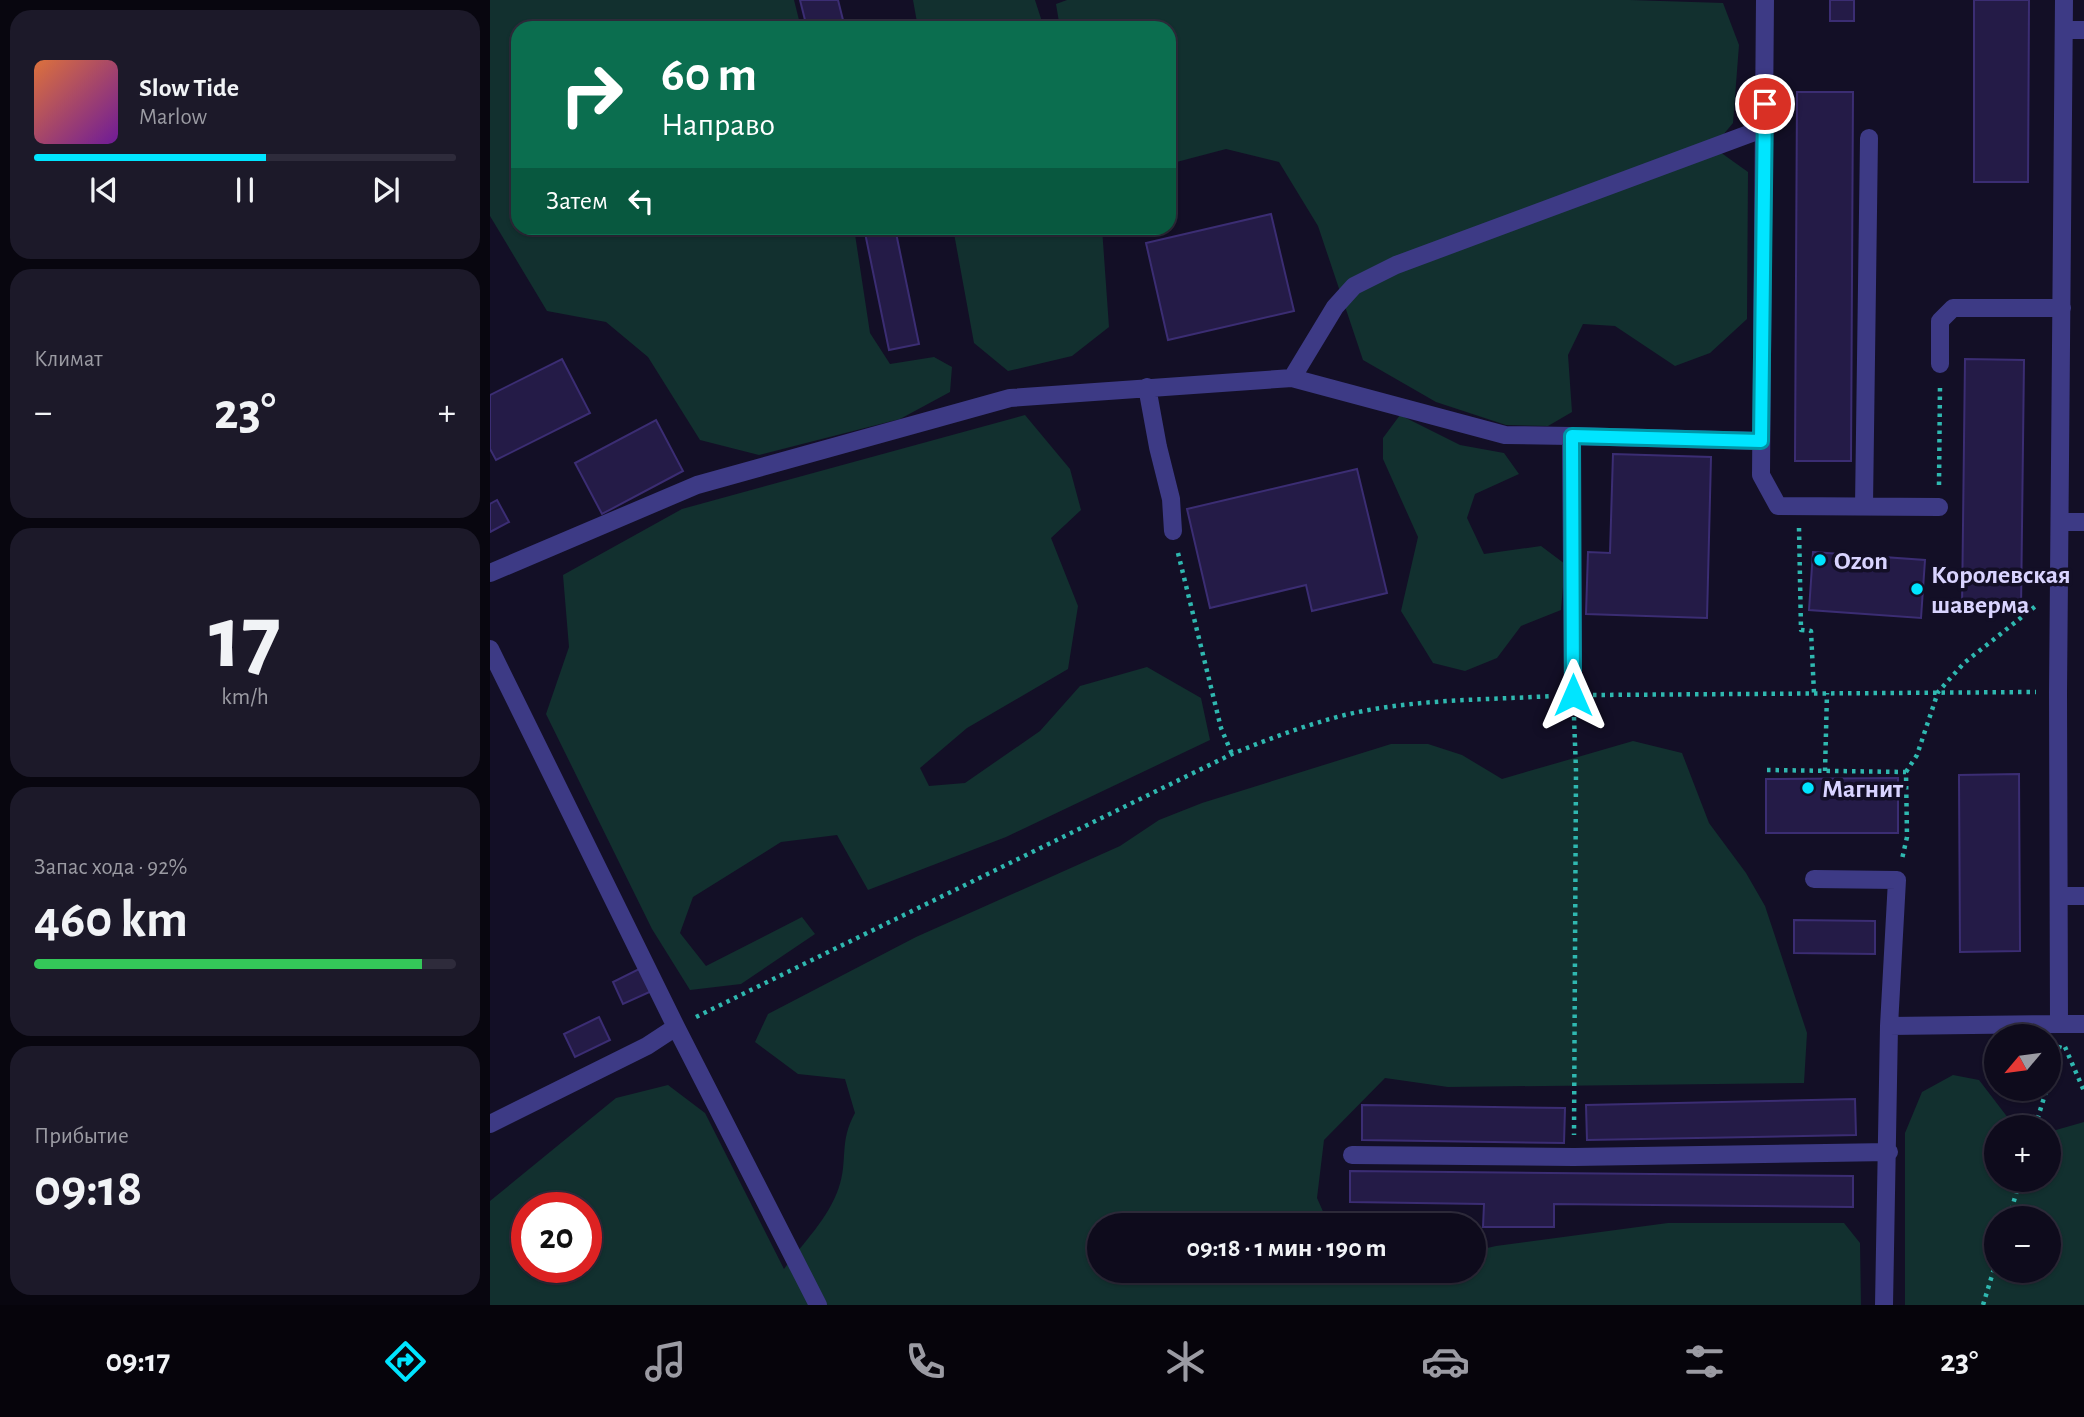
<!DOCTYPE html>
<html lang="ru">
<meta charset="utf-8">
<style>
:root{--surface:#0e0b1c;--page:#1c1929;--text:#f1f3f6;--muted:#9b9ba3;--line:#2e2b3b;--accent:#00e5ff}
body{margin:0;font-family:"Alegreya Sans",sans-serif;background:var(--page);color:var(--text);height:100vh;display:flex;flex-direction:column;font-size:26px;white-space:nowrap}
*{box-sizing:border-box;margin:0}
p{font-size:23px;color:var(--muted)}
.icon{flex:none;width:38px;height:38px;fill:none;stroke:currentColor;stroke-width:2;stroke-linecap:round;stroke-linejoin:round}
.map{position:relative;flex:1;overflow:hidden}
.sheet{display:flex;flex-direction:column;gap:10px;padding:10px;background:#08060f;width:490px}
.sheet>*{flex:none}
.top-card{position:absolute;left:21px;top:21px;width:665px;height:214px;border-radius:21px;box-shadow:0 2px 5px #0004,0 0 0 2px var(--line);background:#0b6e4f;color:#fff;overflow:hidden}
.needle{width:46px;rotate:241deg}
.buttons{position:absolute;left:1494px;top:1024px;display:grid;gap:14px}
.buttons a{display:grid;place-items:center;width:77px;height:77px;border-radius:50%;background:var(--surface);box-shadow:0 2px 5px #0004,0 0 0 2px var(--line);font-size:35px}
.speed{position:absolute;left:21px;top:1192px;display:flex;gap:14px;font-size:35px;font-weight:700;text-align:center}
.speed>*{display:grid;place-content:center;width:91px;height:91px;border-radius:50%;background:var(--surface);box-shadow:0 2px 5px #0004,0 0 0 2px var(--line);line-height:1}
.speed .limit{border:10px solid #d22;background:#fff;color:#111}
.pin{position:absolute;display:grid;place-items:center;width:60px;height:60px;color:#fff;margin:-30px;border:4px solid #fff;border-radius:50%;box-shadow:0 2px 7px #0007}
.me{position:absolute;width:77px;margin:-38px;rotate:0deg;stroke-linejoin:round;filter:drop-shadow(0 0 5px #0008)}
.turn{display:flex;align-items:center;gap:24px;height:147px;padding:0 35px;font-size:32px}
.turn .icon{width:91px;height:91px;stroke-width:2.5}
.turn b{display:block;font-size:49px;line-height:60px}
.then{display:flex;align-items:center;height:66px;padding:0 35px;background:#0003;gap:14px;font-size:26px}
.big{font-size:52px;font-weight:600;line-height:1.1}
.sheet .card{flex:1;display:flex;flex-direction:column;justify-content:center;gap:10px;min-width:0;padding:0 24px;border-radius:21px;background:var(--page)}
.sheet .dial{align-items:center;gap:0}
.dial b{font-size:91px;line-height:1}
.song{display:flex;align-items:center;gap:21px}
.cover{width:84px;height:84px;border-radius:10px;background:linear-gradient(135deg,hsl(20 70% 55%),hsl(280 70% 35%))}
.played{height:7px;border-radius:4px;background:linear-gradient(90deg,var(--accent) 55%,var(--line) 55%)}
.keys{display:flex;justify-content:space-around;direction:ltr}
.heat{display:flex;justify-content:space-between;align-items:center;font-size:38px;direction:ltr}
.charge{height:10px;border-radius:5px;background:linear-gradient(90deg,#34c759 92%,var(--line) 0)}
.trip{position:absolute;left:597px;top:1213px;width:399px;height:70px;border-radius:35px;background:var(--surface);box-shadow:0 2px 5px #0004,0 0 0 2px var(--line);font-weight:600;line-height:70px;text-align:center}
.tabs{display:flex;height:112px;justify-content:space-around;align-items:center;background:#06040b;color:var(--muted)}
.tabs .icon{width:49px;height:49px}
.tabs .active{color:var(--accent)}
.tabs b{font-size:32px;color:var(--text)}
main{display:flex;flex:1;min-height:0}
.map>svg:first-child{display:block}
.green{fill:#12302f;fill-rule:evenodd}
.building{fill:#241b47;stroke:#3b2d73;stroke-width:2}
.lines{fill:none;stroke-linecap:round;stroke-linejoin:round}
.path{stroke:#2fb8b0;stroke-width:4.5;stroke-dasharray:3.5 5;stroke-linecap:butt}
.minor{stroke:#3d3a85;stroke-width:18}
.route-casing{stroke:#0095a6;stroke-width:18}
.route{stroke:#00e5ff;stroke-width:12}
.poi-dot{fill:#00e5ff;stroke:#130f26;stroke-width:2.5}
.labels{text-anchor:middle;stroke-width:7;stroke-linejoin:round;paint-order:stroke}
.poi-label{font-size:26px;font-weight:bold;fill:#d9d4ff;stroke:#130f26;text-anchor:start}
</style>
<main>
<section class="sheet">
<div class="card">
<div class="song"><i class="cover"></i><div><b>Slow Tide</b><p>Marlow</p></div></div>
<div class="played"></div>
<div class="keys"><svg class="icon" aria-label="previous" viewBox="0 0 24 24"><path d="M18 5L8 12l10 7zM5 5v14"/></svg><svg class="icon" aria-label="pause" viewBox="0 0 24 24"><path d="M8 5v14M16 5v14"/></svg><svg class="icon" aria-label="next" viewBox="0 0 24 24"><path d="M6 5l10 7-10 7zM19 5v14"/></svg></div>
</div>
<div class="card"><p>Климат</p>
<div class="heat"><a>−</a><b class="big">23°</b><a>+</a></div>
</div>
<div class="card dial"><b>17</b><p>km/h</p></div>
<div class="card"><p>Запас хода · 92%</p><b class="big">460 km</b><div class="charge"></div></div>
<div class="card"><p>Прибытие</p><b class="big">09:18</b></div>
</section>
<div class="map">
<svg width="1594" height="1305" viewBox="0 0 1594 1305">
<rect width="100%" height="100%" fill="#130f26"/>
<path class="green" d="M0 0H304L311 28H28V228H364L380 333 400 364 444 357 462 367 460 392 410 419 269 455 210 440 158 357 116 322 57 311 0 216Z
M423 0H545L554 28H428Z
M577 0H1140L1233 3 1249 45 1243 123 1223 147 1258 172 1257 319 1220 353 1185 366 1125 326 1093 324 1078 355 1082 412 1058 426 1016 425 946 402 873 360 828 226 789 162 736 149 679 164V28H570L566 4Z
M463 228H612L619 327 582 356 518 371 484 343Z
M535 415 580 469 591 510 561 538 588 606 578 669 477 728 430 768 439 786 475 783 550 731 590 686 657 667 711 698 720 740 516 837 378 890 347 835 291 842 203 897 190 933 216 966 312 917 325 934 251 984 200 990 162 929 56 714 79 647 73 575 192 509Z
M910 415 970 445 1014 453 1029 474 985 494 977 518 994 554 1051 546 1075 564 1071 610 1031 626 1007 658 975 671 943 663 911 611 928 537 893 459V438Z
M1143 741 1192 753 1219 823 1256 873 1275 906 1317 1033 1314 1083 958 1087 895 1078 834 1140 827 1198 839 1225H609V1270H885L890 1274 905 1270H984V1251L1006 1246 1178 1223H1354L1370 1243 1371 1305H0V1201L126 1098 178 1085 215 1113 294 1269C313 1243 339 1218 349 1187 358 1161 349 1141 365 1113L355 1079 308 1074 265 1042 278 1014 426 937 630 846 669 820 712 803 901 744H938L972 755 1012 779ZM37 1208H96V1267H37Z
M1463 1075 1489 1080 1525 1127H1507V1180H1559V1132L1594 1122V1305H1415V1133L1432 1092ZM1507 1218H1559V1270H1507Z"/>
<path class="building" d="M310 0H348L355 28H317Z
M1340 0H1364V21H1340Z
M1484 0H1539L1538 182H1484Z
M1307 92H1363L1361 461H1305Z
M781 214 804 311 678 340 656 243Z
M374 228H405L429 344 399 350Z
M72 359 100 413 6 460 0 449V395Z
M1475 359 1534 360 1531 610 1472 609Z
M166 420 193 471 112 514 85 463Z
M1123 454 1221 457 1217 618 1096 614 1098 552 1120 553Z
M867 469 897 593 822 611 816 585 720 608 697 509Z
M7 500 19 522 0 532V504Z
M1323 552 1435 560 1431 618 1319 610Z
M1529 774 1530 951 1470 952 1469 775Z
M1408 778V833H1276V779Z
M1304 920 1385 921V954L1304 953Z
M153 967 164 990 133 1004 123 982Z
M109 1017 120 1040 85 1057 74 1034Z
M1365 1099 1366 1135 1097 1140 1096 1105Z
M872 1105 1075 1108 1074 1143 872 1140Z
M860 1171 1363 1176V1207L1064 1204V1227H993L994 1204 860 1202Z"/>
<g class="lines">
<path class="path" d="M1449 485 1450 385
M1309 528 1311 630 1321 631 1324 693
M688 553 731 728 742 754
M1103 695 1546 692
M1084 717 1086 771 1084 1135
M1277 770 1416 772 1417 837 1412 859
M1335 771 1337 693
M1416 772 1427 755 1448 692 1474 663 1547 605
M206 1017 742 754C781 738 818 724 859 714 925 699 995 700 1063 696
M1575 1047 1594 1091
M1559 1081 1570 1045
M1545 1127 1557 1088
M1519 1218 1530 1180
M1493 1305 1507 1259"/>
<path class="minor" d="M1275 0 1271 475 1288 506 1449 507
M1574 30H1594
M1450 364V321L1463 308H1572
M802 378 845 307 864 286 906 265 1275 128
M657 387 668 447 681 499 683 531
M1081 436 1271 441
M1374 506 1379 138
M1570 522H1594
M0 573 207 485 520 398 802 378 1015 435 1081 436 1083 695
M0 649 186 1027 328 1305
M1324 879 1407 880 1399 1026
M1569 896H1594
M1569 1024H1594
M0 1124 157 1046 186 1027
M862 1155 1084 1157 1399 1152
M1394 1305 1399 1026 1569 1024 1568 692 1574 0"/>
</g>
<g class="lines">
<g class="route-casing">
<path id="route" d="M1083 695 1082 436 1271 441 1275 104"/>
</g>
<use href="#route" class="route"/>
</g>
<g class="poi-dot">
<circle cx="1330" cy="560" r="7"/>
<circle cx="1427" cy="589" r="7"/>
<circle cx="1318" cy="788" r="7"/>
</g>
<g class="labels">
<g class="poi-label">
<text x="1344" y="569">Ozon</text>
<text x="1441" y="583">Королевская<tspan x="1441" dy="30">шаверма</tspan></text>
<text x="1332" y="797">Магнит</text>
</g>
</g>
</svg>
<div class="buttons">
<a><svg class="needle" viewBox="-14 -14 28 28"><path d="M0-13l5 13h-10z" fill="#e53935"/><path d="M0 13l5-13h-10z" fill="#9b9ba3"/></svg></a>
<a>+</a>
<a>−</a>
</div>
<div class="speed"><div class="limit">20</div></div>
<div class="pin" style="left:1275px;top:104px;background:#d93025"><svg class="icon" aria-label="arrive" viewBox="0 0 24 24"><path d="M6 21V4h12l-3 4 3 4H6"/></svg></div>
<svg class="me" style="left:1083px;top:695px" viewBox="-20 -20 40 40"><path d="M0-17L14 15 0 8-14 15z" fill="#00e5ff" stroke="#fff" stroke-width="4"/></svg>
<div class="trip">09:18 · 1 мин · 190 m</div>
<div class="top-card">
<div class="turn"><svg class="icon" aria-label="right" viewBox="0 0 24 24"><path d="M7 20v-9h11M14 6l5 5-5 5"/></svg><div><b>60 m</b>Направо</div></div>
<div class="then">Затем<svg class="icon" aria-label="left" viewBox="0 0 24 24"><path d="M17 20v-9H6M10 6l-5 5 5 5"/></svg></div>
</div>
</div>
</main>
<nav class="tabs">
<b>09:17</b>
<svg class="icon active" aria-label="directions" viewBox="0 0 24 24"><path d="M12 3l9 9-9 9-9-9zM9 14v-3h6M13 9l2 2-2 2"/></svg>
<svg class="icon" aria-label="music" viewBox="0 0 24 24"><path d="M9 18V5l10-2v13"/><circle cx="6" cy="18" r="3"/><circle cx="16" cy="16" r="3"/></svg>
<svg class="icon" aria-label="phone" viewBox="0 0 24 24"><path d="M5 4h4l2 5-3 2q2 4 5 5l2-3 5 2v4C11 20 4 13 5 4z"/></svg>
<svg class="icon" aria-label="climate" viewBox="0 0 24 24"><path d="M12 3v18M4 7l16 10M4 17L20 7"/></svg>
<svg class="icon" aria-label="car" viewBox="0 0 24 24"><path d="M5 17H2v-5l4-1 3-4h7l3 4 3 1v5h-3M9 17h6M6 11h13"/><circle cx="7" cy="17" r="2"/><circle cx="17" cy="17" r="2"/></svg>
<svg class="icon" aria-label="filters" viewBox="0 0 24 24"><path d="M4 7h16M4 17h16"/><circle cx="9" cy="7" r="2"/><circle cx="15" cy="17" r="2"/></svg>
<b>23°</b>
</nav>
